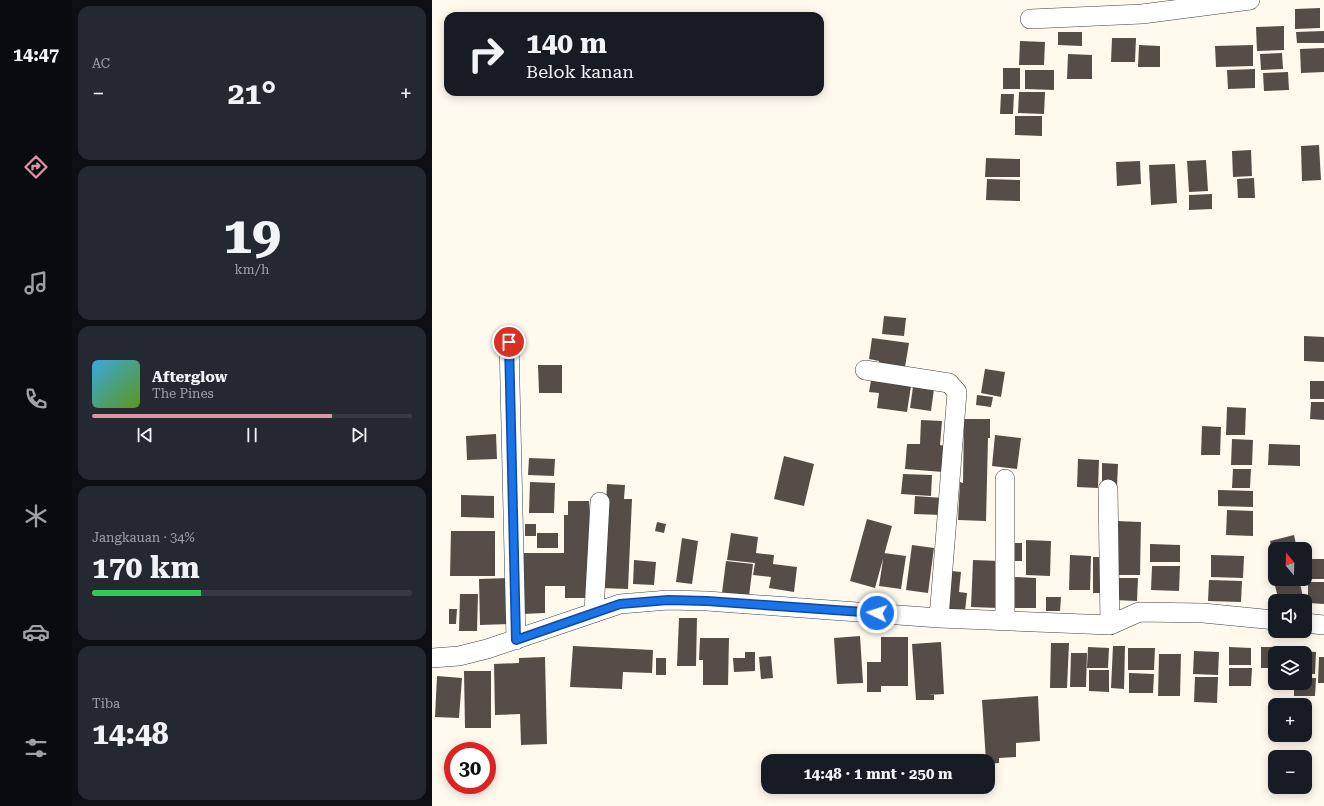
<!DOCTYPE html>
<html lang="id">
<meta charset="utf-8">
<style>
:root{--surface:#171b24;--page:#242831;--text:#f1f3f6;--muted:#9ea1a6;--line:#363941;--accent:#db95a5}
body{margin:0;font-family:"Roboto Serif",serif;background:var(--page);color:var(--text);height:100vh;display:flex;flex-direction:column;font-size:15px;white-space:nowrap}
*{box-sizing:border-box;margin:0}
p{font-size:13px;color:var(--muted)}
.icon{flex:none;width:22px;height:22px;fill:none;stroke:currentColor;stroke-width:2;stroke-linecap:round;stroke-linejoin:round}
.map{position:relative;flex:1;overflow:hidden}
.sheet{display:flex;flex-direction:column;gap:6px;padding:6px;background:#0d0f14;width:360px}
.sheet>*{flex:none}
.top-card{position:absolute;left:12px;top:12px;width:380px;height:84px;border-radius:12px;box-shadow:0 2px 10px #0003;background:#171b24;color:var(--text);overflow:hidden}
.needle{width:26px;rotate:341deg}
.controls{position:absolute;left:836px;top:542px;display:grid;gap:8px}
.controls a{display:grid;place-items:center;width:44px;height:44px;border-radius:8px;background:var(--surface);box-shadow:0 2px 10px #0003;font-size:20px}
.speed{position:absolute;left:12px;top:742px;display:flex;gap:8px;font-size:20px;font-weight:700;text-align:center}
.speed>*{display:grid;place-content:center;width:52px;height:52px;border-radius:50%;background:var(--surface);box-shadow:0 2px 10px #0003;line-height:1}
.speed .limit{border:6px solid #d22;background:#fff;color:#111}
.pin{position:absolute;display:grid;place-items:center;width:34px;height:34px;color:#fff;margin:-17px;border:2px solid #fff;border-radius:50%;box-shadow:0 1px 4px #0007}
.me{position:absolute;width:44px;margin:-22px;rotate:274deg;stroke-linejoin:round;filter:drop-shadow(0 0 3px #0008)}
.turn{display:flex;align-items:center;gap:14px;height:84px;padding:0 16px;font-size:18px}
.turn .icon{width:52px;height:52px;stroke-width:2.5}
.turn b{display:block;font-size:28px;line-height:34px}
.big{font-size:30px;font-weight:700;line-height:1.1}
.sheet .card{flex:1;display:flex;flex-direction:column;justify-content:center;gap:6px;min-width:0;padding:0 14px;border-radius:12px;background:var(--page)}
.sheet .dial{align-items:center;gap:0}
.dial b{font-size:52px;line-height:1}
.song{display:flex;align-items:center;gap:12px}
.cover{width:48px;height:48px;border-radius:6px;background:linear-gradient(135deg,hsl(200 70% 55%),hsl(90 70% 35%))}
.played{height:4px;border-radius:2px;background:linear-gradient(90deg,var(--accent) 75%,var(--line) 75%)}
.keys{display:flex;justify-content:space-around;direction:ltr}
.heat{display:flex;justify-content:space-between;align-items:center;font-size:22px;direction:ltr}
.charge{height:6px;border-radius:3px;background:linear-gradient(90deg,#34c759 34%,var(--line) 0)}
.trip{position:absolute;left:329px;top:754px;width:234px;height:40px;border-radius:12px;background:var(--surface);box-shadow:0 2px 10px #0003;font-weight:700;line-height:40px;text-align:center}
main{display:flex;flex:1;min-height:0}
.tabs{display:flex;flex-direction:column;width:72px;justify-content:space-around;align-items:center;background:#090b0e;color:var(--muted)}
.tabs .icon{width:28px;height:28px}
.tabs .selected{color:var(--accent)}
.tabs b{font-size:18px;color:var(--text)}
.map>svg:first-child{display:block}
.building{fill:#564d49}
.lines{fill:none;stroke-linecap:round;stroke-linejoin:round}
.minor-casing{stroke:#404040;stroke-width:20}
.minor{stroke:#fff;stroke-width:19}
.route-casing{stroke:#114b97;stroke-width:10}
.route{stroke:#1a73e8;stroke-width:7}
</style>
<main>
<nav class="tabs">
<b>14:47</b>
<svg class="icon selected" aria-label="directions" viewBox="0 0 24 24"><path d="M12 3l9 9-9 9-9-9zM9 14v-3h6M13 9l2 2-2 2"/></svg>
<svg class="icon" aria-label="music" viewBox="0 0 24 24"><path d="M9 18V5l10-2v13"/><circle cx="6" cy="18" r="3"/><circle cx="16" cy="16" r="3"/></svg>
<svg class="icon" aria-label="phone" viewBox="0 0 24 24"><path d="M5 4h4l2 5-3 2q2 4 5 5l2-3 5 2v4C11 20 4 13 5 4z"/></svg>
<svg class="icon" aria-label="climate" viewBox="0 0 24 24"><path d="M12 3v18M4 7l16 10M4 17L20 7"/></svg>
<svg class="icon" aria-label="car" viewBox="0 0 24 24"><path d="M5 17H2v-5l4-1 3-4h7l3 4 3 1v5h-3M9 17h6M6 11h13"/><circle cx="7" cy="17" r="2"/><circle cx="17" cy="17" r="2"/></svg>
<svg class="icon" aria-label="filters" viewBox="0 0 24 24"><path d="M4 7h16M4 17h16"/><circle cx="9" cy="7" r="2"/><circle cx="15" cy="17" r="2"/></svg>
</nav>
<section class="sheet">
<div class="card"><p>AC</p>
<div class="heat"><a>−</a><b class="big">21°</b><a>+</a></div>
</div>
<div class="card dial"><b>19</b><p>km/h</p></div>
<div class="card">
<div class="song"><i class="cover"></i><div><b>Afterglow</b><p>The Pines</p></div></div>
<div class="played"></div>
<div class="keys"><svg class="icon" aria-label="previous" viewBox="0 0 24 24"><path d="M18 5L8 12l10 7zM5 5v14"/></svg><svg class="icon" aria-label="pause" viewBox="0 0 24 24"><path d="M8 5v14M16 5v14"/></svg><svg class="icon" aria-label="next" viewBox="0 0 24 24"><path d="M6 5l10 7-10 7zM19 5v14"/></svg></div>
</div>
<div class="card"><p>Jangkauan · 34%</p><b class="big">170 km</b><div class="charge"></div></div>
<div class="card"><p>Tiba</p><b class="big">14:48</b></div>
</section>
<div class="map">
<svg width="892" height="806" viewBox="0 0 892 806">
<rect width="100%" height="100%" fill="#fff9ee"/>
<path class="building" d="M888 8V28L863 29V9Z
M852 26V50L825 51 824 27Z
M892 31V43H865L864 32Z
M626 32H650V46L626 45Z
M680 38H704L703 62H679Z
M588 41 613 42 612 65H587Z
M707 45 728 46V67H706Z
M821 45V66L784 67 783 46Z
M892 48V72L869 73 868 49Z
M850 53 851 69 829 70 828 54Z
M636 54 660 55V79H635Z
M571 68H588V89H571Z
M823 69V88L796 89 795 70Z
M593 70H622V90L593 89Z
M856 72 857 90 832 91 831 73Z
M587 92H613L612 114 586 113Z
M569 94H582L581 114H568Z
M583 116H610V136L583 135Z
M887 145 889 180 870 181 869 146Z
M819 150 820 176 801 177 800 151Z
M554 158 588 159V177H553Z
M774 160 776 191 757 192 755 161Z
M708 161 709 184 685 186 684 162Z
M743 164 745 203 719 205 717 165Z
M822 178 823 198H806L805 179Z
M555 179 588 180V201L554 200Z
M780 194V209L757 210V195Z
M452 316 474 318 472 336 450 334Z
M872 336 892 337V362L872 361Z
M440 338 477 343 473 367 447 363V361L437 359Z
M106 365H130V393H107Z
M553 369 573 372 569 397 549 393Z
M439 380 479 386 475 412 445 408 447 393 437 392Z
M878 381H892V399H878Z
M481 387 502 389 499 411 478 408Z
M545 395 561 397 559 407 544 405Z
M879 402H892V420L878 419Z
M795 407 814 408 813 435H794Z
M532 419H558V438H556L554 521 526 520 528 482 531 483Z
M489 420 510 421 508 445 513 446 511 472 473 469 475 444H488Z
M770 426 789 427 788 455H769Z
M64 434 65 459 35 460 34 436Z
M563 435 589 438 585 469 560 466Z
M800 439 821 440 820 465H799Z
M837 444 868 445V466L836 465Z
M352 456 382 464 372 506 342 499Z
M97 458 123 459 122 476 96 475Z
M646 459 667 460 666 488 645 487Z
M670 463 686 464 685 487H670Z
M801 469H819L818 488H800Z
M471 474 500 475 499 496 469 494Z
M98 482 123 483 122 513H97Z
M175 484 193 485 192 499H200L196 589 170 588Z
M786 490 821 491V507L786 506Z
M29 495 62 496V518L29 517Z
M483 496 511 498 510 515 482 514Z
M136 501H157L158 515H161V598H133V586H113V613L90 614V553H132V515H136Z
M795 510 821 511V536L794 535Z
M435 519 460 526 443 588 418 581Z
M684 521 709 522 708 575H682Z
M225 522 234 524 232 533 223 531Z
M93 524H104V536H93Z
M19 531H63V576H18Z
M105 533H126V548H105Z
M299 533 326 537 324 553 342 555 341 564 365 567 362 592 337 588 339 577 321 575 323 563 295 560Z
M862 535 865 549H843V555L841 556 838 541Z
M250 538 266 541 260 584 244 582Z
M594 540 619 541 618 576 594 575Z
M583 543H590V561H583Z
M718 544 748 545V562H718Z
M480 545 502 548 496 593 474 590Z
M452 553 474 556 469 589 447 586Z
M638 555 659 556 658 590H637Z
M779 555 812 556 811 578 779 577Z
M661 557H674L673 593H661Z
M877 559H892V579H876Z
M202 560 224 562 222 585 201 584Z
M541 560 568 561 566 608 539 607Z
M294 561 321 564 317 596 290 593Z
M720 566H748L747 591 719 590Z
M519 571 529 572 527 592 535 593 533 611 514 613Z
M582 577 604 578V608H582Z
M78 578 80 624 48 625 47 579Z
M683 578H706L705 601 682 600Z
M854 579H867L872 601H847L842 582Z
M777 580 810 581 809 602 776 601Z
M876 582H892V604L876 603Z
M28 594H46L45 631H27Z
M614 597H629L628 611H614Z
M17 609H25L24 624H17Z
M247 618H265L264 666H245Z
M428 636 431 683 405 684 402 638Z
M449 637H476V686H449V692H435V662H449Z
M268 638H297L296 685H271V660H267Z
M509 642 512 694 496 695H502V700H484L480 644Z
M619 643H637L635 688H618Z
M141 646 221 650 220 673 191 672 190 689 138 687Z
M681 646H693L692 689 679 688Z
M656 647 677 648 676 668H655Z
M797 647 819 648V665H797Z
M829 647H856V653H843V668H829Z
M696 648H723L722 670H696Z
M762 651 787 652 786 675 761 674Z
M859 651 884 652 883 674H873V653H859Z
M313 652H323V671L302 672 301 658H313Z
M639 653H655L654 687H638Z
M727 654H749L748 696H726Z
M339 656 341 678 329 679 327 657Z
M113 657 115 744 89 745 88 714 63 715 62 664 87 663V658Z
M887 657H892V683H886Z
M224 658H234V675H224Z
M797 668H820L819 686H797Z
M657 670H677V692L657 691Z
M32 671H59V728H33Z
M697 673 722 674 721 693H697Z
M5 676 30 678 27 718 3 717Z
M763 677H786L785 703 762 702Z
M873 678H884L883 696H862V683H873Z
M606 696 608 741 584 743V757L567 758V763L556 764V761H554L550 700Z"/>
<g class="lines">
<g class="minor-casing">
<path id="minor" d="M598 19 710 14 818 0
M77 341 84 640
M433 370 517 383 525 392 507 618
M573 479V619
M676 489 678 625
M162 612 168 502
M873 623 892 625
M0 658 27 656 55 649 188 604 236 600 275 601 507 618 678 625 707 612 771 613 843 620"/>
</g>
<use href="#minor" class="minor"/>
</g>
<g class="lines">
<g class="route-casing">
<path id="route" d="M77 342 84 640 188 604 236 600 275 601 445 613"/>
</g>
<use href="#route" class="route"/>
</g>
</svg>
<div class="controls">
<a><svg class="needle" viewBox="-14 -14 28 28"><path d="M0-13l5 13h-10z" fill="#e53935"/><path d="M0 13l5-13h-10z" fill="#9ea1a6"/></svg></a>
<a><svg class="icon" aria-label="sound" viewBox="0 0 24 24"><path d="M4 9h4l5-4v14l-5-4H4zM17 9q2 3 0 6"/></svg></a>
<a><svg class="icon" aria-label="layers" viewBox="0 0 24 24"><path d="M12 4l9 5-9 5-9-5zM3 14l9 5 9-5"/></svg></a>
<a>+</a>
<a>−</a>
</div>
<div class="speed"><div class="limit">30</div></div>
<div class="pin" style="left:77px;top:342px;background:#d93025"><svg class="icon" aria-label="arrive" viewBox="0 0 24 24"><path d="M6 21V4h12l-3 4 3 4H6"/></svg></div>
<svg class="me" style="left:445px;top:613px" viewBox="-20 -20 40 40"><circle r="17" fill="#1a73e8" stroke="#fff" stroke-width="3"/><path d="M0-11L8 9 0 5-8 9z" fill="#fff"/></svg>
<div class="trip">14:48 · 1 mnt · 250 m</div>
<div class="top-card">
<div class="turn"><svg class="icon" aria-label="right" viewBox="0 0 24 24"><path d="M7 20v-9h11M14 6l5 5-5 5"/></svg><div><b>140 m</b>Belok kanan</div></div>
</div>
</div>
</main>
